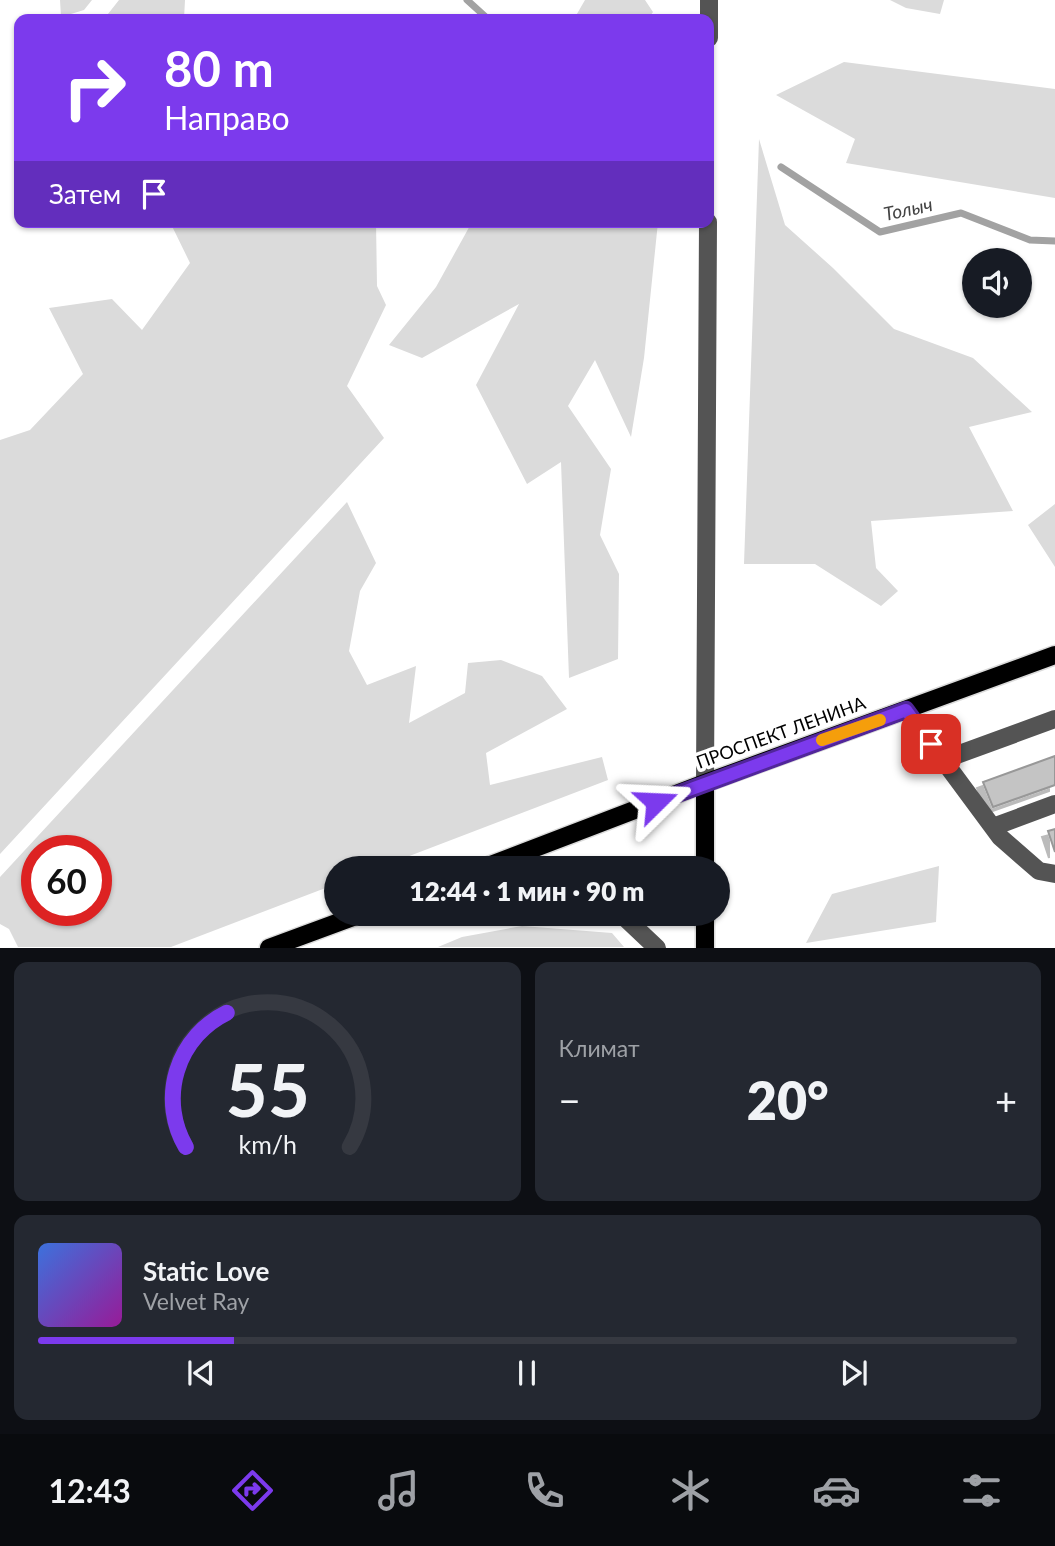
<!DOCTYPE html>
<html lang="ru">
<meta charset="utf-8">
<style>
:root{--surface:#171b24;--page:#242831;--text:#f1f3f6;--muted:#9ea1a6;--line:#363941;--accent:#7c3aed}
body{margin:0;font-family:Lato,sans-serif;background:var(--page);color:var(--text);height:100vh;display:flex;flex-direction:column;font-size:26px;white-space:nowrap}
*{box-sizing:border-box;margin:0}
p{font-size:23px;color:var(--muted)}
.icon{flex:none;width:38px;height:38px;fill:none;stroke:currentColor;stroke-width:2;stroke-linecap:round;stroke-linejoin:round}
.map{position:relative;height:948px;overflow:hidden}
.details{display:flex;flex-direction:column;gap:14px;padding:14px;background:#0d0f14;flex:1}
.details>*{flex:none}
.hud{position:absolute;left:14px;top:14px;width:700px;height:214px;border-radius:14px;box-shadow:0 2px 5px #0004;background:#7c3aed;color:#fff;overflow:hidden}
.buttons{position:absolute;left:962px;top:248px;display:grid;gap:14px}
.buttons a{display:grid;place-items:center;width:70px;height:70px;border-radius:50%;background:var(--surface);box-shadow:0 2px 5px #0004;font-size:35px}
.speed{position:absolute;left:21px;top:835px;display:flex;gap:14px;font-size:35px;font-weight:700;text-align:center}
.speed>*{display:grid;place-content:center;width:91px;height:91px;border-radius:50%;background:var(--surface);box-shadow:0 2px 5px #0004;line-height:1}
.speed .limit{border:10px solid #d22;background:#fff;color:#111}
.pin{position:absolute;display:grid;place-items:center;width:60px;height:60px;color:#fff;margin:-30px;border-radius:14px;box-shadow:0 4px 10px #0006}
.me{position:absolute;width:77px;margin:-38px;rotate:69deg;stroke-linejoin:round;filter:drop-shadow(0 0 5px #0008)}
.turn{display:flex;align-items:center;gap:24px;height:147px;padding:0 35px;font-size:32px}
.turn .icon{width:91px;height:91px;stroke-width:2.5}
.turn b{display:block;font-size:49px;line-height:60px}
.then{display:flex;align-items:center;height:66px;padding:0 35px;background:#0003;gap:14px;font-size:26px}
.big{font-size:52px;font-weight:800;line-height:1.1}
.details .tile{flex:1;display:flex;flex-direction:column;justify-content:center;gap:10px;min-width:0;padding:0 24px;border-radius:14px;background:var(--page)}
.details .dial{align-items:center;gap:0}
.dial svg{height:182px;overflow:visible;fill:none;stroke:var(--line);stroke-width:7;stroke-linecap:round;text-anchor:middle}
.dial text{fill:var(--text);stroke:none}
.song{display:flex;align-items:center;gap:21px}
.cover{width:84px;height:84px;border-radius:10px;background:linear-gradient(135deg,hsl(220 70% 55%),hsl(300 70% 35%))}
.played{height:7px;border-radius:4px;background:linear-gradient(90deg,var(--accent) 20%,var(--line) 20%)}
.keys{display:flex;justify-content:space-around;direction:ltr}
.heat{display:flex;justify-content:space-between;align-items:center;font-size:38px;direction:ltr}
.details .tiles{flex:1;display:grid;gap:14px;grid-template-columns:1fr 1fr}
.tile:last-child{grid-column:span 2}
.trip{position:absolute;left:324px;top:856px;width:406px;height:70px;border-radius:35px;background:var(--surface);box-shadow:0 2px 5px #0004;font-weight:800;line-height:70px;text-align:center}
.dock{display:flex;height:112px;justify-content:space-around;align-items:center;background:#090b0e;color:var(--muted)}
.dock .icon{width:49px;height:49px}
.dock .on{color:var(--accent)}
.dock b{font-size:32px;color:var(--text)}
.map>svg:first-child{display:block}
.green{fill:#dbdbdb;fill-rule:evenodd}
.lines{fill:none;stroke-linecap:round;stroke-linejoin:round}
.stream{stroke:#a2a2a2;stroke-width:7}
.building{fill:#c4c4c4;stroke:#989898;stroke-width:2;filter:url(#shadow)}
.major-casing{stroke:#dbdbdb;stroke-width:21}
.minor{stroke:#545454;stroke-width:18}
.major{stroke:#000;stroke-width:18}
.route-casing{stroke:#51269a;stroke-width:18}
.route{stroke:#7c3aed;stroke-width:12}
.slow{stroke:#f59e0b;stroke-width:12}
.labels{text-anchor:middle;stroke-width:7;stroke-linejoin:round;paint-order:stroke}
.street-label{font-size:18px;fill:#000;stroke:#fff}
.water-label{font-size:19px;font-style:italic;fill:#434343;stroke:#fff}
</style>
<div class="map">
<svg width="1055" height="948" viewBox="0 0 1055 948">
<defs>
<filter id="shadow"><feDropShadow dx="-6" dy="6" stdDeviation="0" flood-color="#0004"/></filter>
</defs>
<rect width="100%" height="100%" fill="#fff"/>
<path class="green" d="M60 0H92L84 10 61 17Z
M119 0H185L184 19H104Z
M585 0H645L653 12 648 19H574Z
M890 0H944L940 14 906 8Z
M844 62 1055 89V198L846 163 855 139 776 95Z
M759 139 785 225 833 268 894 329 973 358 1032 412 969 427 1013 511 871 521 876 568 898 591 881 606 815 564H744Z
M170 222H376L377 286 386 305 347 386 384 438 0 854V440L30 430 83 374 49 308 112 299 142 330 190 263Z
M472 222H658L644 358 631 437 595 360 568 406 611 469 600 535 619 574 618 659 569 678 561 462 527 484 476 385 519 304 422 358 389 345 436 287Z
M347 502 376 563 360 591 349 651 367 685 416 666 409 723 465 693 468 663 501 660 542 676 567 709 486 753 490 785 602 757 608 780 378 868H336V884L171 947H18L9 929 0 924V877ZM37 850H96V910H37Z
M1055 504V567L1028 525Z
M939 866 936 922 806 943 832 894Z
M522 926 612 933 624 947H438L462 937Z"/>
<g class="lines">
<path class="stream" d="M467 0 488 19
M781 167 880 232 961 213 1030 240 1055 241"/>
</g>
<path class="building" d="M1055 756V785L993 807 983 782Z
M1055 829V852L1048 831Z"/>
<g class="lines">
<g class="major-casing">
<path id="major" d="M483 868 705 783 1055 655
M705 868V783
M269 948 361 914
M705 948V914"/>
</g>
<path class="minor" d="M709 38V0
M906 710 943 760 1055 719
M943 760 1000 837 1039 871 1055 874
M705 783 708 222
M993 827 1055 804
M621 914 657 948"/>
<use href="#major" class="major"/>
</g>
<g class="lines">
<g class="route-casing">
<path id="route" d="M656 802 906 710 931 744"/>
</g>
<use href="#route" class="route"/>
<path class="slow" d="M822 740 880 720"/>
</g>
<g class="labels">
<g class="street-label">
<text transform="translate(781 733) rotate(-20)" y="6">ПРОСПЕКТ ЛЕНИНА</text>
</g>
<g class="water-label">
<text transform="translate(908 209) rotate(-12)" y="7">Толыч</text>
</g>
</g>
</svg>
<div class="buttons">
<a><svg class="icon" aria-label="sound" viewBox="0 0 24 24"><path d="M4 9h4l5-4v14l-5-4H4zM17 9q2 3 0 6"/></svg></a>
</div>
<div class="speed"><div class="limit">60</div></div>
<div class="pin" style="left:931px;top:744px;background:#d93025"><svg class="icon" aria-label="arrive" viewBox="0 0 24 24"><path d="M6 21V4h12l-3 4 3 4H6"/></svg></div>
<svg class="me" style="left:656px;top:802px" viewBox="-20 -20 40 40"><path d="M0-17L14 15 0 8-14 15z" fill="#7c3aed" stroke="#fff" stroke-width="4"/></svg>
<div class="trip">12:44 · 1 мин · 90 m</div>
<div class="hud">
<div class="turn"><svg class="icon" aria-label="right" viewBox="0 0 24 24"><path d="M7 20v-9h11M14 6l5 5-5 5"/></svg><div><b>80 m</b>Направо</div></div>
<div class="then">Затем<svg class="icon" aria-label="arrive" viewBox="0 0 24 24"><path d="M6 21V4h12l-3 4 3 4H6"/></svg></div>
</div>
</div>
<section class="details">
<div class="tiles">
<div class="tile dial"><svg viewBox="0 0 100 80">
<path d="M14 69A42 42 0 1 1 86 69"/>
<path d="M14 69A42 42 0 0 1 32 10" stroke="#7c3aed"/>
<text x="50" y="56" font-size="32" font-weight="700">55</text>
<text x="50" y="72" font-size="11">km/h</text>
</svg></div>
<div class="tile"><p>Климат</p>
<div class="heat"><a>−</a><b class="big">20°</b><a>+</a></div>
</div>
<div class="tile">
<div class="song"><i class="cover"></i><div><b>Static Love</b><p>Velvet Ray</p></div></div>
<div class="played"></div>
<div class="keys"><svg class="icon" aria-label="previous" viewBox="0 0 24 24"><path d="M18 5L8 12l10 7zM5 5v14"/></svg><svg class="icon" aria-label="pause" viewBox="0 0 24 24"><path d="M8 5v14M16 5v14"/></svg><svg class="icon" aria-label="next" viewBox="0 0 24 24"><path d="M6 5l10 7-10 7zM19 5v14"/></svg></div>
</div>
</div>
</section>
<nav class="dock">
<b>12:43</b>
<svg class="icon on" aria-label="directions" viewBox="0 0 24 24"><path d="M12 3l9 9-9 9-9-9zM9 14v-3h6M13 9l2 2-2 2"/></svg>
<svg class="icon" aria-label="music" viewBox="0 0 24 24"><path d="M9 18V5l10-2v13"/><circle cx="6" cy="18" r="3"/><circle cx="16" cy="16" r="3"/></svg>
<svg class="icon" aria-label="phone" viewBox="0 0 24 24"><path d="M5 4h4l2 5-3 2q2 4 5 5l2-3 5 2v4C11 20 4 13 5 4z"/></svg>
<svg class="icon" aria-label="climate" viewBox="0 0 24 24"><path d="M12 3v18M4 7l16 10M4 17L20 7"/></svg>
<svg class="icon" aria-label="car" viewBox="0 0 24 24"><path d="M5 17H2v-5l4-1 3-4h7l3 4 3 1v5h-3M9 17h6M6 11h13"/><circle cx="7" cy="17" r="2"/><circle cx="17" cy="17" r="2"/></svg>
<svg class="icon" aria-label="filters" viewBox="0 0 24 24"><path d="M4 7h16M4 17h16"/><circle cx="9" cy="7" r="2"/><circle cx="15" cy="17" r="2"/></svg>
</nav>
